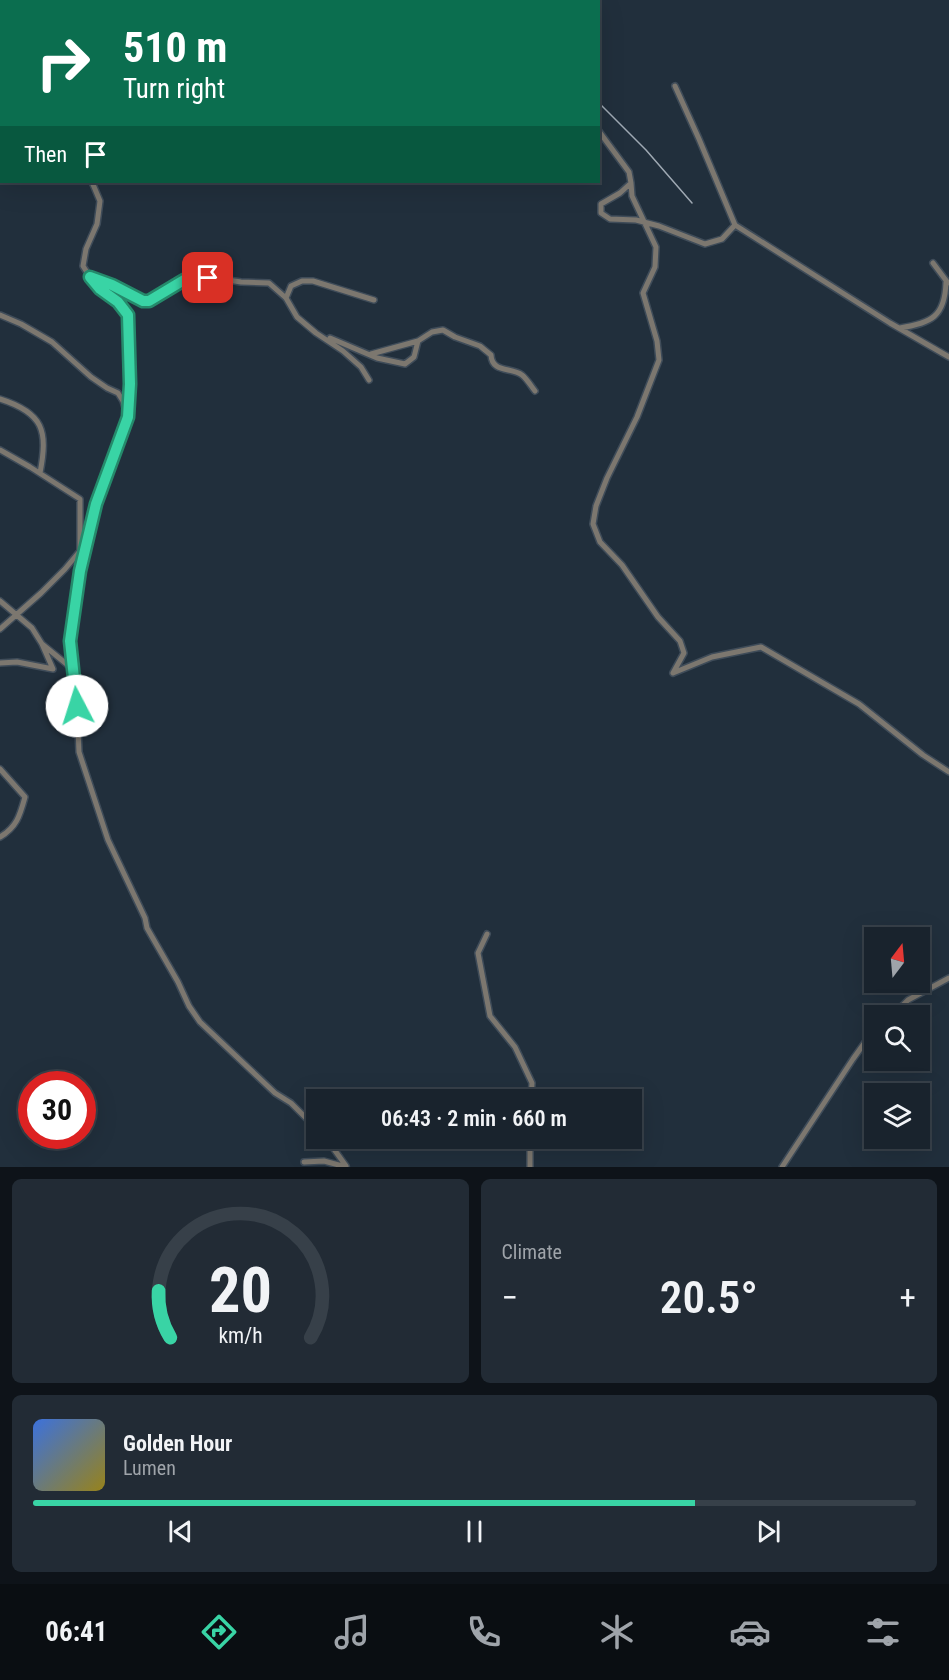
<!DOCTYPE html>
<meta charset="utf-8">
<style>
:root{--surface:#19232d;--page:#222b35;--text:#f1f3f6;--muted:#9fa4aa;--line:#374049;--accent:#39d4a5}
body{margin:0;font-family:"Roboto Condensed",sans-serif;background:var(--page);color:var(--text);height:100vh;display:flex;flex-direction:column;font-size:22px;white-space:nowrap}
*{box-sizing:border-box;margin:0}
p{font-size:20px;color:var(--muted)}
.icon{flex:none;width:33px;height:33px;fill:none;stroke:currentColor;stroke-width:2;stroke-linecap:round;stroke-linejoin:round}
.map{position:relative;height:1167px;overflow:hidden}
.side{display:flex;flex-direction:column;gap:12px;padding:12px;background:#0e1319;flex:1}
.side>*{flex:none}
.banner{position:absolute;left:0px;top:0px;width:600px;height:183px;box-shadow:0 6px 24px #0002,0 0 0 2px var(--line);background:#0b6e4f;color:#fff;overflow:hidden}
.needle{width:39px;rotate:16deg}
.tools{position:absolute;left:864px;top:927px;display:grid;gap:12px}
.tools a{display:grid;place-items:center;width:66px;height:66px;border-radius:0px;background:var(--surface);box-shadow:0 6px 24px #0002,0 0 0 2px var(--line);font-size:30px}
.speed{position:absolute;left:18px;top:1071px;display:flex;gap:12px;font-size:30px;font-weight:700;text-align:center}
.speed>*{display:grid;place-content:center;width:78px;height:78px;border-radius:50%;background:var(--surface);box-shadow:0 6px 24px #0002,0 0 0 2px var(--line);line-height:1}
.speed .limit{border:9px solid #d22;background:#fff;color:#111}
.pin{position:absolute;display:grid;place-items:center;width:51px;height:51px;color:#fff;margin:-26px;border-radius:12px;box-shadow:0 3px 9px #0006}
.me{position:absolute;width:66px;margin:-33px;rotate:355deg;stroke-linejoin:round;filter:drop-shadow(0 0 4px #0008)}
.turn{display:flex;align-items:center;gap:21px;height:126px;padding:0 24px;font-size:27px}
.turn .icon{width:78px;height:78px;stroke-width:2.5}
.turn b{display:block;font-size:42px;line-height:51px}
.then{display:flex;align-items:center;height:57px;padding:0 24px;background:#0003;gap:12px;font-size:22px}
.big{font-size:45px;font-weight:600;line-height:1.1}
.side .card{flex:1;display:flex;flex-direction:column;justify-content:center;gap:9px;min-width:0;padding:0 21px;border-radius:9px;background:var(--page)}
.side .dial{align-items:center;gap:0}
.dial svg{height:156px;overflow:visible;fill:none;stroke:var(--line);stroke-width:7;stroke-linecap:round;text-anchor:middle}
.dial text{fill:var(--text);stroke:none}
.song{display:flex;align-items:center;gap:18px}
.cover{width:72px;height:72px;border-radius:9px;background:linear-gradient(135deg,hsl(220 70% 55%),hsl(50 70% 35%))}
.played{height:6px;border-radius:3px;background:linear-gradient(90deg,var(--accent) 75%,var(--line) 75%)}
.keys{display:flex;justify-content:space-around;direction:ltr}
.heat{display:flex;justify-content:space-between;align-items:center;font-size:33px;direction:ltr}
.side .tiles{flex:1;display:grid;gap:12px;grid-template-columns:1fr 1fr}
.card:last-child{grid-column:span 2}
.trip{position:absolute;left:306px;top:1089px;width:336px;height:60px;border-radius:0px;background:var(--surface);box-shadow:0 6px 24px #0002,0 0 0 2px var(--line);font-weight:600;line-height:60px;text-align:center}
.dock{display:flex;height:96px;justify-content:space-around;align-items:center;background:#0a0e12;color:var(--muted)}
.dock .icon{width:42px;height:42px}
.dock .on{color:var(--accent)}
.dock b{font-size:27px;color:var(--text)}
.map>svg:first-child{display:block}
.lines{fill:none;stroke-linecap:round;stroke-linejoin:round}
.minor-casing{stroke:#3f4c59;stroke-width:8}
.minor{stroke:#7c776f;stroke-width:5}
.rail{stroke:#9fa9b3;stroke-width:1.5}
.route-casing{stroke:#258a6b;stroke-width:15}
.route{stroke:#39d4a5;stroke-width:10}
</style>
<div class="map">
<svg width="949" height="1167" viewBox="0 0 949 1167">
<rect width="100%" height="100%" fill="#212f3c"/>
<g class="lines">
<g class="minor-casing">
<path id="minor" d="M466 0 467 2
M44 2V0
M126 2 128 0
M675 86 699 139 735 225
M598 130 629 172 631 183 620 193 601 204V213L610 219 636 220 659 226 705 244 722 239 735 225 890 323 949 357
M92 182 100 201 97 224 86 249 83 266 90 277 100 289 118 302 128 315 130 384 128 417 96 504 80 571 71 641 77 706 79 752 108 840 145 918 147 928 178 982 189 1006 200 1022 275 1093 291 1103 316 1128
M631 183 632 196 656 247 655 267 643 293 657 341 659 360 637 417 607 478 596 506 593 524 600 542 622 565 658 617 680 641 684 653 673 673
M933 263 948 283
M92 278 112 285 143 301H149L184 280 208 277 241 282 269 283 286 298 297 317 316 333 343 351 361 367 369 380
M286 298 291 286 302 281H313L374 300
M0 315 21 324 52 342 91 377 107 388 118 393 123 401 127 415
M900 328C931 323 945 317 946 282
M330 338 377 358 405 364 414 357 418 341 432 332 443 330 455 337 480 346 491 355C492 373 511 367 522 375 527 379 531 386 535 391
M371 354 418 341
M0 399C44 413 48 431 40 473
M0 450 30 467 80 499V561
M0 601 32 628 42 644
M0 629 41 593 65 569 80 551
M0 663 17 662 53 669 42 644 69 666
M673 673 712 657 761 647 859 704 923 755 949 772
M0 769 25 797C20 815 17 827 0 837
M487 934 478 953 490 1016 515 1047 532 1083 531 1100
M892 1016 908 1000 949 978
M326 1138 346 1166
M304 1162 324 1161 346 1167
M530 1167V1138
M782 1167 853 1059 868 1038 874 1032"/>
</g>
<use href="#minor" class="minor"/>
<path class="rail" d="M494 0 496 2
M598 102 646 150 692 203"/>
</g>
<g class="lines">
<g class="route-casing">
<path id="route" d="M77 706 70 641 80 571 96 504 128 417 130 384 128 315 118 302 100 289 90 277 112 285 143 301H149L184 280 208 278"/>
</g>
<use href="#route" class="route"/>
</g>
</svg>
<div class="tools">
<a><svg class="needle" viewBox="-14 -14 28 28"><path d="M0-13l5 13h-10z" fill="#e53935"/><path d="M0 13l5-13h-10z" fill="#9fa4aa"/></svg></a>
<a><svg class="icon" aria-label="search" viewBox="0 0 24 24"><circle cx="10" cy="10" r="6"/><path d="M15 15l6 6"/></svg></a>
<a><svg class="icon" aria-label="layers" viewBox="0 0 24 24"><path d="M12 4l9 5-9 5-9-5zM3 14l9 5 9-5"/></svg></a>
</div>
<div class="speed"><div class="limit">30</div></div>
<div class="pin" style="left:208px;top:278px;background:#d93025"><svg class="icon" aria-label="arrive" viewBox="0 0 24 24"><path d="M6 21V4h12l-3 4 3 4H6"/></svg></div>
<svg class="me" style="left:77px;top:706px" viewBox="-20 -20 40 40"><circle r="19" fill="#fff"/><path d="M0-13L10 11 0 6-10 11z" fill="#39d4a5"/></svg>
<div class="trip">06:43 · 2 min · 660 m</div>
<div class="banner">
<div class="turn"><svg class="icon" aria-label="right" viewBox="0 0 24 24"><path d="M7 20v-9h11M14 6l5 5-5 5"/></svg><div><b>510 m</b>Turn right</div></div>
<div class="then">Then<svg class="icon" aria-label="arrive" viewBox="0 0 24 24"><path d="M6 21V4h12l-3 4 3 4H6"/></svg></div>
</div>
</div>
<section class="side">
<div class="tiles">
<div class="card dial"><svg viewBox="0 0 100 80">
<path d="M14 69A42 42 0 1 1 86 69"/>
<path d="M14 69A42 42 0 0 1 8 45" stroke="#39d4a5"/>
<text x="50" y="56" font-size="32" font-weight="700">20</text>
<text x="50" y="72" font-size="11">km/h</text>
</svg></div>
<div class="card"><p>Climate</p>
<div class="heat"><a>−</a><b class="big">20.5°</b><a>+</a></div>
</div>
<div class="card">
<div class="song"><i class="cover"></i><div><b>Golden Hour</b><p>Lumen</p></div></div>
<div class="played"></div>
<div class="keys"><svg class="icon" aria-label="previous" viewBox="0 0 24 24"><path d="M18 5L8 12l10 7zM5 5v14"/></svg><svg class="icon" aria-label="pause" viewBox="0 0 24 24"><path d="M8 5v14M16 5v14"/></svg><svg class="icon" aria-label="next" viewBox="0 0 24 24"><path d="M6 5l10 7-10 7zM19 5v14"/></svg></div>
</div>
</div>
</section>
<nav class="dock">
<b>06:41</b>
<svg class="icon on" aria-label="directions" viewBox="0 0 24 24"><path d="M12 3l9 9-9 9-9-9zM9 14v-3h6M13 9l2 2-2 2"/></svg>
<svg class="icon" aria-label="music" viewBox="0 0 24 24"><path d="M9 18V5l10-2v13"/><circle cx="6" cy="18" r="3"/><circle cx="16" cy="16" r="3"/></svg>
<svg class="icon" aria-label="phone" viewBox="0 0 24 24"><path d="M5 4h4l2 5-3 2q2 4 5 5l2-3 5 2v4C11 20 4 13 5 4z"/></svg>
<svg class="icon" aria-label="climate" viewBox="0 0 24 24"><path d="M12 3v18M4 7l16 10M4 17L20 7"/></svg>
<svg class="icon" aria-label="car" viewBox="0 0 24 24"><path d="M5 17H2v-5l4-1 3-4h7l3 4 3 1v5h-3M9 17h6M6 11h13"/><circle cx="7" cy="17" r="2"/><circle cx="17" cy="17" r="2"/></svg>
<svg class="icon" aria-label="filters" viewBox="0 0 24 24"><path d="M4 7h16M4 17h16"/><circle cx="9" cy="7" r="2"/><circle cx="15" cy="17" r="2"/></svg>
</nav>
